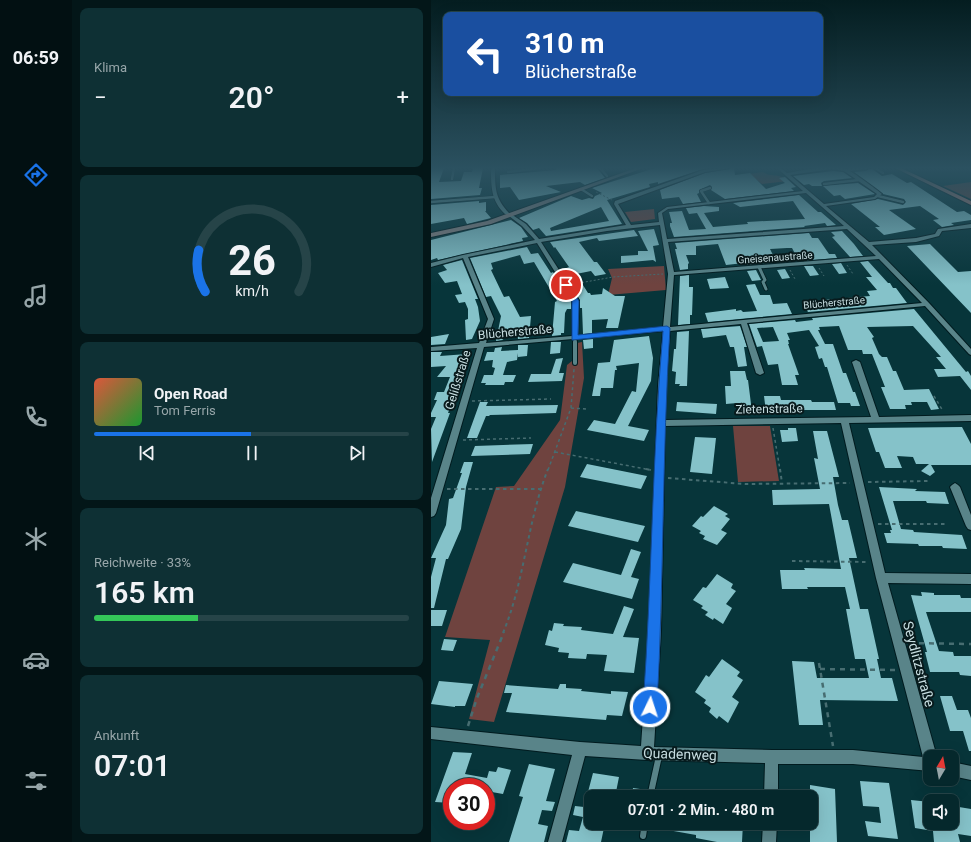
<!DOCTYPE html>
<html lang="de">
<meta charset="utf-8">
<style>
:root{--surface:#05282c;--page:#0e3034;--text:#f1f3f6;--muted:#97a6a9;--line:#264448;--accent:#1a73e8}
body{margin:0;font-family:Roboto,sans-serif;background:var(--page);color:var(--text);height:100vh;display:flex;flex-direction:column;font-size:15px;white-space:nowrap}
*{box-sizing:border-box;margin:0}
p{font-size:13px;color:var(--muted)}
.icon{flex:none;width:22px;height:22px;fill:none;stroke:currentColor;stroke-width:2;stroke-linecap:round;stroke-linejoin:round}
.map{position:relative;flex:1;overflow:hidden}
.drawer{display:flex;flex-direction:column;gap:8px;padding:8px;background:#031618;width:359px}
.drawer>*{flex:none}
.top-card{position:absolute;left:12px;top:12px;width:380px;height:84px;border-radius:8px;box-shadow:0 4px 16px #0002,0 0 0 1px var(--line);background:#1a4fa0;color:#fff;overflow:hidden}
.needle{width:26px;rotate:10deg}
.buttons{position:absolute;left:492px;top:750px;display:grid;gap:8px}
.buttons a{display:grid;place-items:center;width:36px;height:36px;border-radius:8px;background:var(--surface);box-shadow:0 4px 16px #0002,0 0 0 1px var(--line);font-size:20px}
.speed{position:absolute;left:12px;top:778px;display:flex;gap:8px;font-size:20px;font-weight:700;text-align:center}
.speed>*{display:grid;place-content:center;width:52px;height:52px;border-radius:50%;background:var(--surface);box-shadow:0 4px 16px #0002,0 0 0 1px var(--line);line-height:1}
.speed .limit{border:6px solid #d22;background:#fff;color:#111}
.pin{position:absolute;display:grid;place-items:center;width:34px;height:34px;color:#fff;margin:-17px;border:2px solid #fff;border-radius:50%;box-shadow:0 1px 4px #0007}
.me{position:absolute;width:44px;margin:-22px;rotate:4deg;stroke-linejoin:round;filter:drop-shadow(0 0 3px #0008)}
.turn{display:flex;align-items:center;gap:14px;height:84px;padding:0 16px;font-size:18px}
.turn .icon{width:52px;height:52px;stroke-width:2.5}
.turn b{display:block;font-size:28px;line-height:34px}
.big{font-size:30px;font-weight:600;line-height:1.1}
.drawer .tile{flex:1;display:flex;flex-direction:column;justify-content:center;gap:6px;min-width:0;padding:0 14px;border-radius:8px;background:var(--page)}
.drawer .dial{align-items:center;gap:0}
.dial svg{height:104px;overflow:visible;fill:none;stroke:var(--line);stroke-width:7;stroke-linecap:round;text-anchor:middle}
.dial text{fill:var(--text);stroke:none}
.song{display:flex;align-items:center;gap:12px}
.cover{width:48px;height:48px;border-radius:6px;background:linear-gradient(135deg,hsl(10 70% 55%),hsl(130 70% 35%))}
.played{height:4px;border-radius:2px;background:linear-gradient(90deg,var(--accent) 50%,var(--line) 50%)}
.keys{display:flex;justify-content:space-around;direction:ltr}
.heat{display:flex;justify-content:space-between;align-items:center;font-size:22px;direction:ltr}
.charge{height:6px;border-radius:3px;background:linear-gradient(90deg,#34c759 33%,var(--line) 0)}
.trip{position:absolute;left:153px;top:790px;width:234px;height:40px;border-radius:8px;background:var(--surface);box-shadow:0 4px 16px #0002,0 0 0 1px var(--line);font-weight:600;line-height:40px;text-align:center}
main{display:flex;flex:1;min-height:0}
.dock{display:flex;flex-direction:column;width:72px;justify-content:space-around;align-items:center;background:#021012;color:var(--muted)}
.dock .icon{width:28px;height:28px}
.dock .current{color:var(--accent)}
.dock b{font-size:18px;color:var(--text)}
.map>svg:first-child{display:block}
.green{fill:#6f433f}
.building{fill:#85c2c9;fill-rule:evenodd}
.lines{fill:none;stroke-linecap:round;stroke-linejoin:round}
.lane-far3-casing{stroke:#001b1f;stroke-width:3.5}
.lane-far2-casing{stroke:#001b1f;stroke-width:4.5}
.lane-far1-casing{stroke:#001b1f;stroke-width:6}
.lane-casing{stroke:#001b1f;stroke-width:8}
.street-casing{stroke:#001b1f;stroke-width:2}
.secondary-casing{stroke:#001b1f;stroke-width:2}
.primary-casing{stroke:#001b1f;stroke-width:2}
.path-far3{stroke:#476d71;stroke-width:1;stroke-dasharray:2 2;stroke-linecap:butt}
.path-far2{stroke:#476d71;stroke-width:1.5;stroke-dasharray:3 3;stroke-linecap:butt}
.path-far1{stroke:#476d71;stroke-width:2;stroke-dasharray:3.5 3.5;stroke-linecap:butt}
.path{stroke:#476d71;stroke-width:2.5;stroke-dasharray:5 5;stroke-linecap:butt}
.lane-far3{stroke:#598489;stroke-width:2.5}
.lane-far2{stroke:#598489;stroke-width:3}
.lane-far1{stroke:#598489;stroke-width:4}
.lane{stroke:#598489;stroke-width:6}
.street{fill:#598489;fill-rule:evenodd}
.secondary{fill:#888081;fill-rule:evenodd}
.primary{fill:#b77d79;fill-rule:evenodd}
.route{fill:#1a73e8;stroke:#114b97}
.labels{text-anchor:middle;stroke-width:4;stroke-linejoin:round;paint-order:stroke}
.far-street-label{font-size:10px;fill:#c7dde0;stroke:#081a1c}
.street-label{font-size:12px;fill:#c7dde0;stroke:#081a1c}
.near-street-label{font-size:14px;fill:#c7dde0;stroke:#081a1c}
</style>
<main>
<nav class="dock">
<b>06:59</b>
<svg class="icon current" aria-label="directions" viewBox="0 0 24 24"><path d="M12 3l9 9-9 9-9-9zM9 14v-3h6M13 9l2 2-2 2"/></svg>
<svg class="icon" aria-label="music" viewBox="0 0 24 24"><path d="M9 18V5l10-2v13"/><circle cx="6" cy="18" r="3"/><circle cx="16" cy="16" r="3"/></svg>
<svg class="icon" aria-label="phone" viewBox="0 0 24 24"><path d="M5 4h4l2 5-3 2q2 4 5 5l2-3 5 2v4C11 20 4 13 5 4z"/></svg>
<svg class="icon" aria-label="climate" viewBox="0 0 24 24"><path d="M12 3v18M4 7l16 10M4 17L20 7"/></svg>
<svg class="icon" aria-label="car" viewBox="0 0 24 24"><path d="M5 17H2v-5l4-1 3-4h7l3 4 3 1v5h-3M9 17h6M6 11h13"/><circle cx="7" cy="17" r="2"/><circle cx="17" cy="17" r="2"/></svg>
<svg class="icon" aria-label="filters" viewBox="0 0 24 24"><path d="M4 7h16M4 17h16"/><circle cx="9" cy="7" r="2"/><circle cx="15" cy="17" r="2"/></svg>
</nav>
<section class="drawer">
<div class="tile"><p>Klima</p>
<div class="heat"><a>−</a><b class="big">20°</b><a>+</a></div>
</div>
<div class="tile dial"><svg viewBox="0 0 100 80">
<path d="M14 69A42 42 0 1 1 86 69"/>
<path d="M14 69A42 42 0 0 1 9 37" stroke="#1a73e8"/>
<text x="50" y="56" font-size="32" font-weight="700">26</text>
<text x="50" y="72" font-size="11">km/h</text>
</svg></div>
<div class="tile">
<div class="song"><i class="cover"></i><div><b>Open Road</b><p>Tom Ferris</p></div></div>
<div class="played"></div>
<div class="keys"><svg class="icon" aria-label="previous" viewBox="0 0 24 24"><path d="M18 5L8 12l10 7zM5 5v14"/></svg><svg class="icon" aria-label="pause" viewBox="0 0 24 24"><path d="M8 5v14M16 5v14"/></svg><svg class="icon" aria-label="next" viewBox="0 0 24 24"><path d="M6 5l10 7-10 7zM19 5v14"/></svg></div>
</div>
<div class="tile"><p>Reichweite · 33%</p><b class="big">165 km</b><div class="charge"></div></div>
<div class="tile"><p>Ankunft</p><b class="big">07:01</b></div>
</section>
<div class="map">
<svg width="540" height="842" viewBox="0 0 540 842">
<rect width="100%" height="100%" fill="#07353a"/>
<path class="green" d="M332 172C340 178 347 172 357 181L331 184 318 174Z
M540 182V199L512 186Z
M223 209 224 219 200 222 194 212Z
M233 266 235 290 177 295 181 278 177 269Z
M151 342 153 378 134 487 63 722 38 719 59 640 14 637 65 487 83 486 129 420 136 365 146 357V343Z
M302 426H339L348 481 307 482Z"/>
<path class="building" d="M0 168H13L8 182 30 181 33 172H41L42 168H52L48 188H51L49 195 0 199Z
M125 168H166L174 178 154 185 149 182 115 186 130 192 88 200 79 187 69 188V175L125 170Z
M224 168H281L272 169 227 184V182L218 184 219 187 176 200 191 224 115 236 108 228 102 230 96 223 88 218 140 196 151 200 158 198 162 199 164 196 171 193 161 188ZM170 207 178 221 120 231 119 228Z
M300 168H303L304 175 319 173 335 189 354 183 348 178 354 177 365 187 360 188 363 191 294 199 280 190 281 187 279 185 268 190V193L266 194 270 202 252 204 248 197 231 199 229 190 274 173 299 169Z
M438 169H441L451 176 461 174 476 183 480 182 526 212 533 211 540 215V220L520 223 523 225 511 227 502 220 508 219 489 206 458 210 485 229 453 235 444 227H449L420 204 447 199 472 205 475 202 473 199 452 194 423 172 435 171Z
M402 171 412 172 421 178 393 181 390 183 391 186H381L378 184 373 185 362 176Z
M427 183 444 194 414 199 409 195 403 196 392 186Z
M368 195 387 212H390L405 225 396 226 394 223 373 226 374 227 243 237 239 226V223H241L238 212 251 211 258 230 275 229 266 213 258 214 255 208 273 206 288 207V211L273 213 282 227 317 224 316 222 374 219 362 201 309 207 302 203Z
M48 201V203L55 202V211H54L60 218 36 224 33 218 0 224V205Z
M80 220 90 227 97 237 91 238 92 241 7 260 6 258 0 260V240Z
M223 229 228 245 222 246 225 262 222 260 190 263V256L207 255V251H217L207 231Z
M203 230 207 236 168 241 166 238 148 242 163 262H166L175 274 164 276 160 271 145 274 157 293H159L160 295 171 294 172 288 184 296H194L187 328H175L177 319 161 320V333L152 334 151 308H149V300L130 270 138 267 124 247 123 248 119 242Z
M411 231 423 244 432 256 419 257 401 237 404 236 400 232Z
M378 233 381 238H387L398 254H404L406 258 368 261 361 248H356L339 249 345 261 321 263 322 264 313 265V263L295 265 287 244 265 246V244V255H255L258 263 257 264V269L249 270 244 249H246L244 243Z
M499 244 527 272 540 271V313L476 246Z
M96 247 100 254 107 253 120 273 122 272 140 301V309H136L134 313 133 333H130V335L121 336 124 302 126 301 103 262 93 264 89 255 60 263 62 269 60 270 71 293 73 297 78 296 89 317 100 316 98 338 87 339 86 334 73 335 72 340 65 341 70 316 60 296 55 297 39 258Z
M31 260 47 299H44L47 307 49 321 41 339 35 340 34 320 37 319V309L34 302 28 303 24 295 31 294 26 281 14 283 7 273 16 270 12 265Z
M437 261 457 283H459L462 288H465L476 303 377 312 372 304 400 299 402 302 418 300 416 298 439 296 436 291 446 290 435 277H441L429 262Z
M410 263 416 273 408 274 401 264Z
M373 266H382L388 275 379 276Z
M354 269 359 278 351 279 346 270Z
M325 270 330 280 321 281 316 271Z
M258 275V287H262L261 315H259V324L247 325 249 276Z
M294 277 298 288 279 289 276 279Z
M324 284 329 295H339L342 304 356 303 361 314 277 322 274 313 305 309V311L310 310 312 312 326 311 315 285Z
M483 309 535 372 537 371 540 376V390L529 376 507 377 503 369H515L505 357H510L482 326 436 327 443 337 441 338 448 354 451 357H456L462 371H465L473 390 498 389 508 409 500 410 496 402H480L481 405H474L475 409H459L450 387H454L441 354H432L431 350H417L408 326 388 327 389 330H387L394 344H402L412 373H415L422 392H424L429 406H420L419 403H407L396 367H394L391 358 388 359 384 347 388 346 378 330 356 333 359 340H357L358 344H357L368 375H364L367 385H351L347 364 337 365 331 346 326 347 318 324 364 320 365 322 382 320 381 318ZM342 327 348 341 332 342 326 328Z
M309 326 316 347H313L316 366 307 367 303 347H299L295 335 272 338 270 329Z
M258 331 256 386H248L249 384H244L245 372 241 371 243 349H245L246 332Z
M18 334 14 344 0 345V337Z
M218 336 222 358 220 381 197 426 218 430 213 441 156 430 163 420 184 424 201 391 205 392 208 363 185 366 186 370H184L182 388H170L169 396H161L167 363 179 362 183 340Z
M162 339V348L153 349 152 340Z
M120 342H130L129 353 119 354Z
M87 345H97L96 356 87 357V353L86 360 76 362 72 375H85L82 382H74L73 385H54L55 383H50L53 375H62L64 368 61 367 62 360 53 361 56 352H63L64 348 71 347 70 351 87 350Z
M0 352H11L9 356 36 354 32 366H34L17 413H19L1 462 0 429 5 417H0V413L6 400H3L6 392H13L19 377H6L15 366 0 367Z
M132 358 128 373H133L131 381 97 382 100 374H120L125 359Z
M299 371H314L316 380H317L321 412H306V403L295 404 294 386H300Z
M333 396H349L350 400H380L381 402H403L405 410H352V411L335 412Z
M49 402H57L55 406 127 405 125 413 59 415 58 416H55L46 438H36Z
M246 402 286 404 285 414 245 411Z
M531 427 540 444V465H500L504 472 499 476 490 471 498 464H485L482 457 466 456 471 468H454L448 452H445L437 428Z
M357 428H365L367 441 351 442 349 430H357Z
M382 431H396L408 477H402L407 505 411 520H417L426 558H418L429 609H437L448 659H446L450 678H461L467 701 389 700 392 725H368L361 661 383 662 386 678H438L434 659H424L415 609H419L414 587H376L377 589H351L349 570H374L373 568 410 569 398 504 342 505 341 490 389 489 383 458 387 459Z
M264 437 285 438 281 474 259 472Z
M102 444 99 454 40 456 44 446Z
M33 462H42L35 487 30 529 17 559H15L3 608H0V577L5 558H0L15 525 18 499 22 498 31 473H35H29Z
M156 464 216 476 210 489 149 477Z
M448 487 486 489 484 491 514 492 518 504 496 503 495 501H462L470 529 482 530 483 532 531 535 536 549 512 548 511 546H488L487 544 456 543 453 533H460L459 530H461Z
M283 506 297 514 294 516 299 519 290 530 296 533 286 545 272 539 274 536 268 533 270 531 261 526 270 516 272 517Z
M145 511 214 526 207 542 137 526Z
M200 549 210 552 200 577 208 579 201 599 132 582 142 563 190 575Z
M286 574 302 584 300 588 305 591 295 604 301 608 292 624 283 618 282 620 274 615 277 612 270 608 272 606 262 600 272 587 275 588Z
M490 592 503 593V595H529L530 598H540V612H495L508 651 522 652 523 656H540V676L529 675 528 672H499L494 652H496L480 595 491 596Z
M193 606 203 609 192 637 208 638 203 673 173 671 176 655 156 654 155 659 137 658 138 653 127 652 128 648 114 645 118 630 121 631 123 623 133 624 132 626 151 627 150 630 182 634Z
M0 610H16L11 626H0Z
M13 639 26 640 22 651 10 650Z
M291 659 309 672 306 676 312 680 301 697 308 702 297 723 288 716 286 719 278 712 280 708 273 703 275 700 264 692 275 675 278 677Z
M8 681 42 684 34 706H24V707L0 704Z
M129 684H135V688L151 689 150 691 180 694V691L197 692 191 716 176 715 175 720 75 712 81 693H73L75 685 127 689Z
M509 696H521L526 710H537L540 718V751H538L532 731H519Z
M22 752 41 753 34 774 56 778 58 771 65 772 67 767 80 770 72 794 55 791V787H21V803L4 802Z
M98 764 124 769 115 801 124 802 121 811 111 810 107 824 117 826 113 842H78L92 797 88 796Z
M162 773 188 777 184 797H160V823H174L170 842H135L138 830 148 831 152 817 142 815 144 806 153 807Z
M429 781 458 783 467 839 437 836 434 821 450 823 448 807 432 806Z
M379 785 404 789 406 842H379Z
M202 788 216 790 214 797H201Z
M480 800 499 802V823H521V820H525L522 806 540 809V836L527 834 529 842H503L502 831 484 828Z
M220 823H312L311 842H286L265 838V835L220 827Z"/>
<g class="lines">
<g class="lane-far3-casing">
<path id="lane-far3" d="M169 168 176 176
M444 168 452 173
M415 170 435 168
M77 172 110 168
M21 179 23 168
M393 184 428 180
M150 189 161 196
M447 196 472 202
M0 202 64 197
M278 203 270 191 279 188"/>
</g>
<g class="lane-far2-casing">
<path id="lane-far2" d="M328 267 334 280 332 282 335 289
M144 338V343"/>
</g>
<g class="lane-far1-casing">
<path id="lane-far1" d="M144 342V363"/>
</g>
<g class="lane-casing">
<path id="lane" d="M219 797 228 756
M212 836 214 823"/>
</g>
<g class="street-casing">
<path id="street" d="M60 168H64C64 188 64 198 78 213V214H74C60 201 60 186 60 168Z
M291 168H299L274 172 187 204 200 225 228 222 227 213 236 207 372 191 346 168H350L356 173C372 171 400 163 415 169 422 172 445 189 451 194L444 199 395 206 438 242 485 238 504 234 507 229 540 224V228L511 231 508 236 485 242 441 245 498 303 540 349V355L538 354 494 306 316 323 333 373 329 375 325 373 310 324 239 331 235 386 234 420 440 417 421 362 425 360 429 362 448 417 540 415V421L418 423 454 573 540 574V584L457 583 506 757H499V771L422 764H347V797H333L334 763 216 760 154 756 131 842H117L141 755 0 739V727L149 742 210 746 218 631 227 386 232 331 53 347 5 513 3 516 0 517V498L46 348 0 351V347L48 343 57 319 32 258 0 267V263L32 255 104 240 91 226 78 216V215L80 214 95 224 108 239 195 225 183 204 184 201 272 170ZM401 169 413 171 446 194 443 197 393 204 359 175ZM375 193 413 226 236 239 231 213 237 209ZM229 225 237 274 232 327 147 336 148 301 110 242 176 231ZM416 229 445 256 243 272 237 242ZM106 243 142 301 141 336 55 343 63 319 37 257ZM448 259 491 303 239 327 243 275ZM410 423 445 578 492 757 422 750H341L223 747 230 631 234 426Z
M524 483 527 485 529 487 540 515V530L537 529 535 526 519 487 521 485Z
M521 762 540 766V780L521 776Z
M332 823H346L345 842H331Z"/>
</g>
<g class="secondary-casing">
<path id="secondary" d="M205 168H212L60 224 0 237V233L56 221Z"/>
</g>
<g class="primary-casing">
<path id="primary" d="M464 168H470L540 201V205Z"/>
</g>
<path class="path-far3" d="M165 192 181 200
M416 265 422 274
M388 268 393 276
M359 270 364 279
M143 284 182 277 232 274"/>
<path class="path-far2" d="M503 396 512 411
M41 401 120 399
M140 408 155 409
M342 428 349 470
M32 440 100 438
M124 452 220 470
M117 470 140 408 143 369"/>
<path class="path-far1" d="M215 469 220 470
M349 469 351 483
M237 478 314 484 419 483
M437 482 497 481
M16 489H109
M447 524H514
M361 561 437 562
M72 633C94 580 96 522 117 469"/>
<path class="path" d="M478 643 540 644
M388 663 402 746
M389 669 465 670
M37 726 46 698 73 632"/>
<use href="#lane-far3" class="lane-far3"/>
<use href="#lane-far2" class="lane-far2"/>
<use href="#lane-far1" class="lane-far1"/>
<use href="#lane" class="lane"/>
<use href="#street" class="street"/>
<use href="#secondary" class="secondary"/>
<use href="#primary" class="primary"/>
</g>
<linearGradient id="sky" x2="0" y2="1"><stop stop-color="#041d20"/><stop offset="0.59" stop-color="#2b5160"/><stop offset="1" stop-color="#2b5160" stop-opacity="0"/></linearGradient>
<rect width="540" height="285" fill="url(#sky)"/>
<path class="route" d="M135 283 137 284 148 301 147 335 236 326 239 328C231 454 233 581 226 707L224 712 219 714 214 712 212 707C221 582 221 456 232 331L141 340V301L131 285Z"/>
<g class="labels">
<g class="far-street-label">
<text transform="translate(344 257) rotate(-4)" y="4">Gneisenaustraße</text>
<text transform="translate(403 302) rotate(-5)" y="4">Blücherstraße</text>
</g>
<g class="street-label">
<text transform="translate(84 332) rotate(-5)" y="4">Blücherstraße</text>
<text transform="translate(27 380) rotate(-73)" y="4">Gelißstraße</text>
<text transform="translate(338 409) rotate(-1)" y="4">Zietenstraße</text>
</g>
<g class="near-street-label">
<text transform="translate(488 664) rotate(75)" y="5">Seydlitzstraße</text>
<text transform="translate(249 754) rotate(2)" y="5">Quadenweg</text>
</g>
</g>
</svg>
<div class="buttons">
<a><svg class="needle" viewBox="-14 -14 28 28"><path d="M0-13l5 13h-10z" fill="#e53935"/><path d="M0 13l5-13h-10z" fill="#97a6a9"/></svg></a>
<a><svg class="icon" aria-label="sound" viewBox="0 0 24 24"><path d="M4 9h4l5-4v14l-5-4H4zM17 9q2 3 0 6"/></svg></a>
</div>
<div class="speed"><div class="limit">30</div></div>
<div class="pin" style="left:135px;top:285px;background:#d93025"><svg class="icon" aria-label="arrive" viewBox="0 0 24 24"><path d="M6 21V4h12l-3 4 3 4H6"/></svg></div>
<svg class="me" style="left:219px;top:707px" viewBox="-20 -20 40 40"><circle r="17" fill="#1a73e8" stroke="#fff" stroke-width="3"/><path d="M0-11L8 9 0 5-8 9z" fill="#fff"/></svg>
<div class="trip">07:01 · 2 Min. · 480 m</div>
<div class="top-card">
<div class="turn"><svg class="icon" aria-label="left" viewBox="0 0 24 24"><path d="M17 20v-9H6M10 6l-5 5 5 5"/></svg><div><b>310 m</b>Blücherstraße</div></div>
</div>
</div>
</main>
